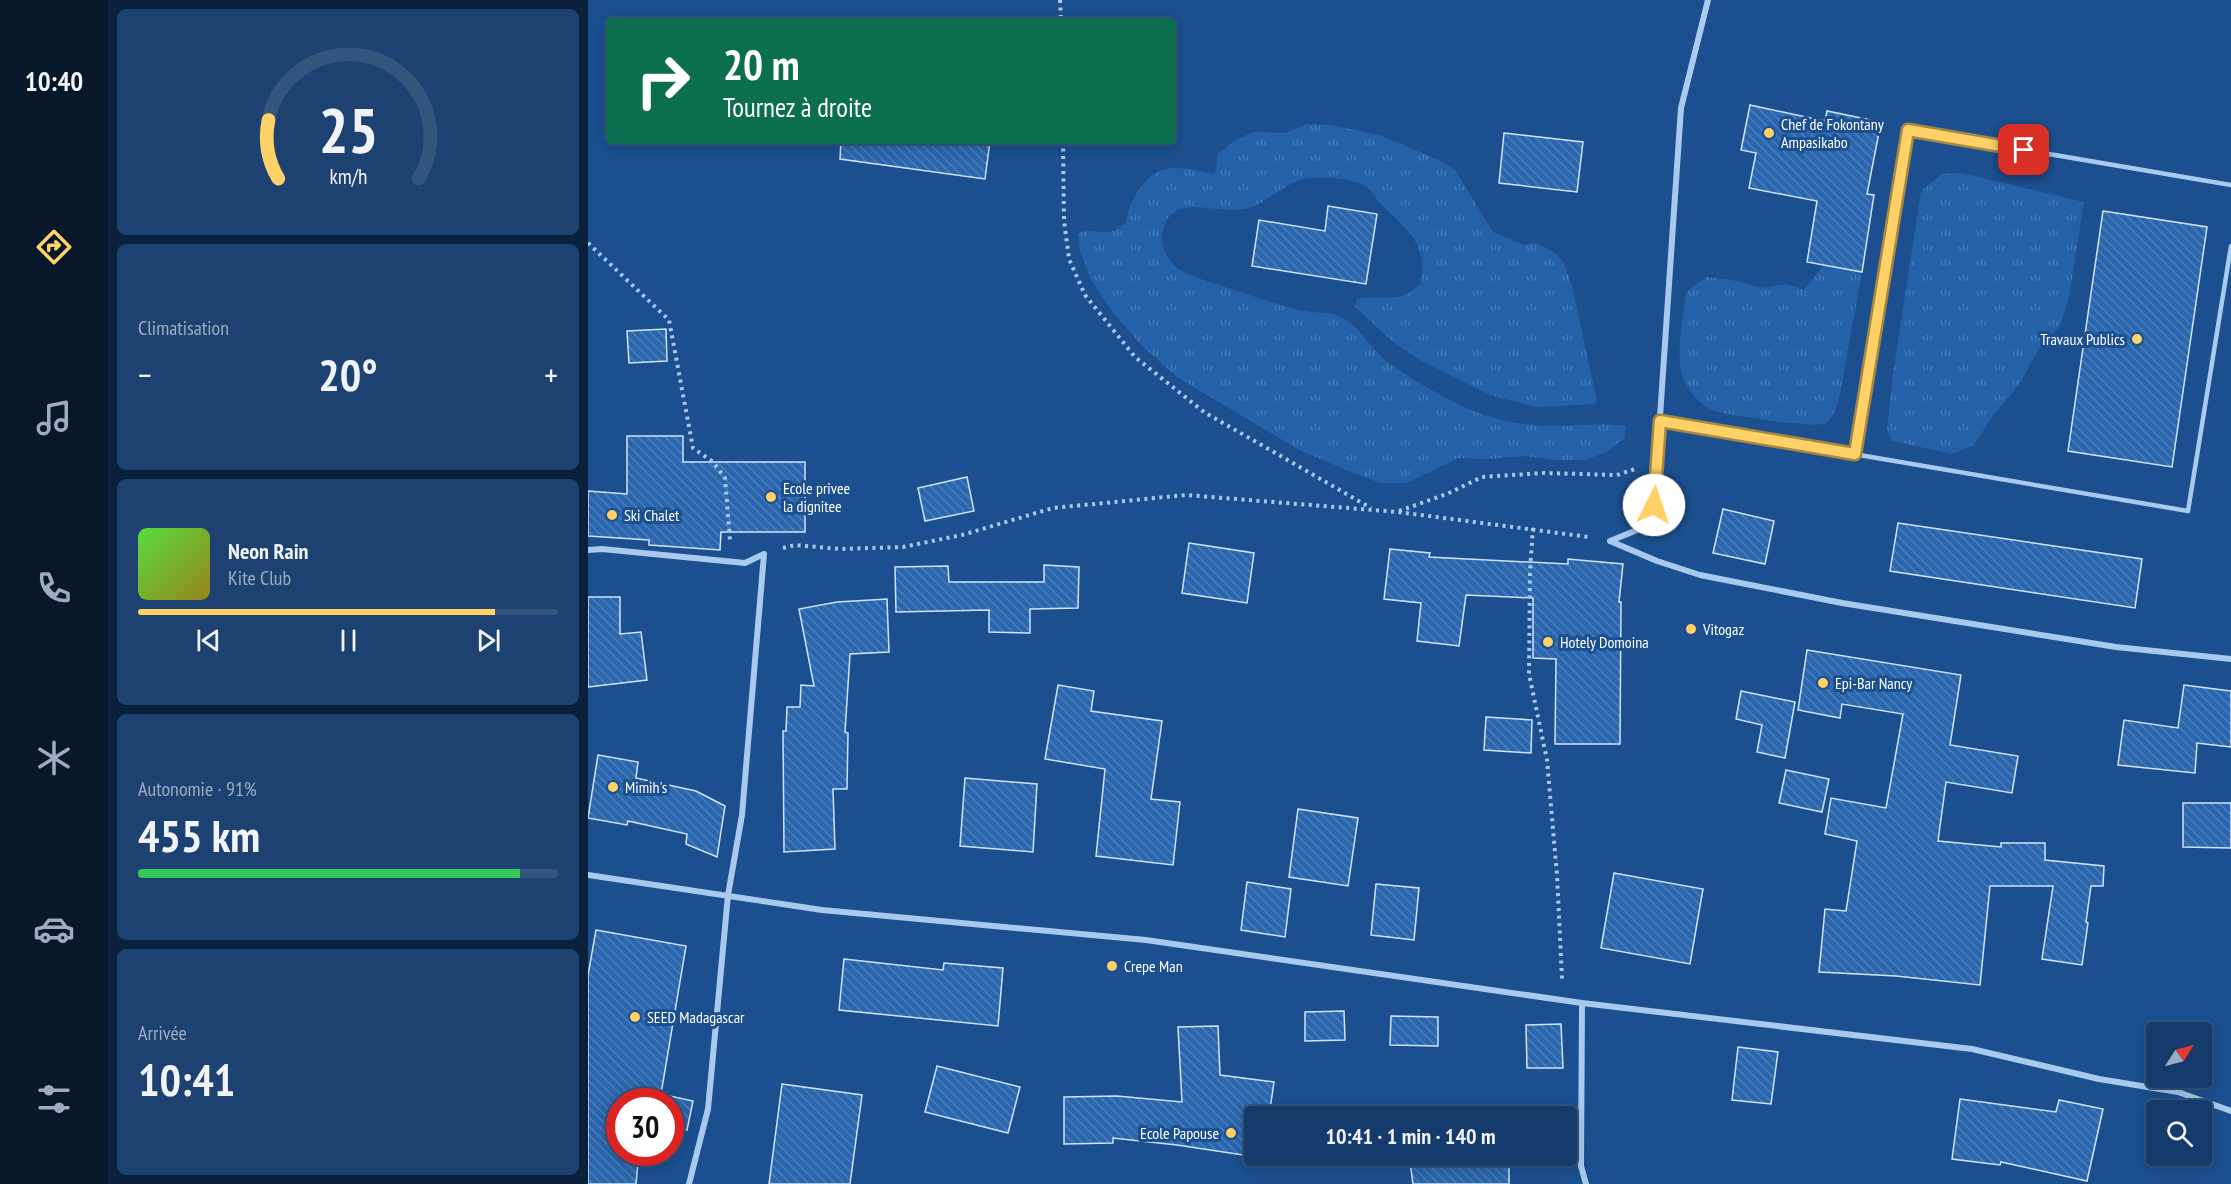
<!DOCTYPE html>
<html lang="fr">
<meta charset="utf-8">
<style>
:root{--surface:#143b6b;--page:#1d4271;--text:#f1f3f6;--muted:#9dadc1;--line:#33557e;--accent:#ffd166}
body{margin:0;font-family:"PT Sans Narrow",sans-serif;background:var(--page);color:var(--text);height:100vh;display:flex;flex-direction:column;font-size:22px;white-space:nowrap}
*{box-sizing:border-box;margin:0}
p{font-size:20px;color:var(--muted)}
.icon{flex:none;width:33px;height:33px;fill:none;stroke:currentColor;stroke-width:2;stroke-linecap:round;stroke-linejoin:round}
.map{position:relative;flex:1;overflow:hidden}
.sheet{display:flex;flex-direction:column;gap:9px;padding:9px;background:#0b203b;width:480px}
.sheet>*{flex:none}
.hud{position:absolute;left:18px;top:18px;width:570px;height:126px;border-radius:6px;box-shadow:0 3px 15px #0003,0 0 0 2px var(--line);background:#0b6e4f;color:#fff;overflow:hidden}
.needle{width:39px;rotate:54deg}
.fabs{position:absolute;left:1558px;top:1022px;display:grid;gap:12px}
.fabs a{display:grid;place-items:center;width:66px;height:66px;border-radius:6px;background:var(--surface);box-shadow:0 3px 15px #0003,0 0 0 2px var(--line);font-size:30px}
.speed{position:absolute;left:18px;top:1088px;display:flex;gap:12px;font-size:30px;font-weight:700;text-align:center}
.speed>*{display:grid;place-content:center;width:78px;height:78px;border-radius:50%;background:var(--surface);box-shadow:0 3px 15px #0003,0 0 0 2px var(--line);line-height:1}
.speed .limit{border:9px solid #d22;background:#fff;color:#111}
.pin{position:absolute;display:grid;place-items:center;width:51px;height:51px;color:#fff;margin:-26px;border-radius:12px;box-shadow:0 3px 9px #0006}
.me{position:absolute;width:66px;margin:-33px;rotate:4deg;stroke-linejoin:round;filter:drop-shadow(0 0 4px #0008)}
.turn{display:flex;align-items:center;gap:21px;height:126px;padding:0 18px;font-size:27px}
.turn .icon{width:78px;height:78px;stroke-width:2.5}
.turn b{display:block;font-size:42px;line-height:51px}
.big{font-size:45px;font-weight:800;line-height:1.1}
.sheet .widget{flex:1;display:flex;flex-direction:column;justify-content:center;gap:9px;min-width:0;padding:0 21px;border-radius:9px;background:var(--page)}
.sheet .dial{align-items:center;gap:0}
.dial svg{height:156px;overflow:visible;fill:none;stroke:var(--line);stroke-width:7;stroke-linecap:round;text-anchor:middle}
.dial text{fill:var(--text);stroke:none}
.song{display:flex;align-items:center;gap:18px}
.cover{width:72px;height:72px;border-radius:9px;background:linear-gradient(135deg,hsl(110 70% 55%),hsl(50 70% 35%))}
.played{height:6px;border-radius:3px;background:linear-gradient(90deg,var(--accent) 85%,var(--line) 85%)}
.keys{display:flex;justify-content:space-around;direction:ltr}
.heat{display:flex;justify-content:space-between;align-items:center;font-size:33px;direction:ltr}
.charge{height:9px;border-radius:4px;background:linear-gradient(90deg,#34c759 91%,var(--line) 0)}
.trip{position:absolute;left:656px;top:1106px;width:333px;height:60px;border-radius:6px;background:var(--surface);box-shadow:0 3px 15px #0003,0 0 0 2px var(--line);font-weight:800;line-height:60px;text-align:center}
main{display:flex;flex:1;min-height:0}
.dock{display:flex;flex-direction:column;width:108px;justify-content:space-around;align-items:center;background:#08182b;color:var(--muted)}
.dock .icon{width:42px;height:42px}
.dock .selected{color:var(--accent)}
.dock b{font-size:27px;color:var(--text)}
.map>svg:first-child{display:block}
.grass{fill:url(#grass-tufts)}
.building{fill:url(#building-back-hatch);stroke:#cfe3fa;stroke-width:1.5}
.lines{fill:none;stroke-linecap:round;stroke-linejoin:round}
.path{stroke:#a9c9ee;stroke-width:4;stroke-dasharray:3 4.5;stroke-linecap:butt}
.service{stroke:#a9c9ee;stroke-width:4.5}
.minor{stroke:#a9c9ee;stroke-width:6}
.route-casing{stroke:#a68842;stroke-width:15}
.route{stroke:#ffd166;stroke-width:10}
.poi-dot{fill:#ffd166;stroke:#1b4f8f;stroke-width:2}
.labels{text-anchor:middle;stroke-width:6;stroke-linejoin:round;paint-order:stroke}
.poi-label{font-size:16px;fill:#fff;stroke:#1b4f8f;text-anchor:start}
</style>
<main>
<nav class="dock">
<b>10:40</b>
<svg class="icon selected" aria-label="directions" viewBox="0 0 24 24"><path d="M12 3l9 9-9 9-9-9zM9 14v-3h6M13 9l2 2-2 2"/></svg>
<svg class="icon" aria-label="music" viewBox="0 0 24 24"><path d="M9 18V5l10-2v13"/><circle cx="6" cy="18" r="3"/><circle cx="16" cy="16" r="3"/></svg>
<svg class="icon" aria-label="phone" viewBox="0 0 24 24"><path d="M5 4h4l2 5-3 2q2 4 5 5l2-3 5 2v4C11 20 4 13 5 4z"/></svg>
<svg class="icon" aria-label="climate" viewBox="0 0 24 24"><path d="M12 3v18M4 7l16 10M4 17L20 7"/></svg>
<svg class="icon" aria-label="car" viewBox="0 0 24 24"><path d="M5 17H2v-5l4-1 3-4h7l3 4 3 1v5h-3M9 17h6M6 11h13"/><circle cx="7" cy="17" r="2"/><circle cx="17" cy="17" r="2"/></svg>
<svg class="icon" aria-label="filters" viewBox="0 0 24 24"><path d="M4 7h16M4 17h16"/><circle cx="9" cy="7" r="2"/><circle cx="15" cy="17" r="2"/></svg>
</nav>
<section class="sheet">
<div class="widget dial"><svg viewBox="0 0 100 80">
<path d="M14 69A42 42 0 1 1 86 69"/>
<path d="M14 69A42 42 0 0 1 9 39" stroke="#ffd166"/>
<text x="50" y="56" font-size="32" font-weight="700">25</text>
<text x="50" y="72" font-size="11">km/h</text>
</svg></div>
<div class="widget"><p>Climatisation</p>
<div class="heat"><a>−</a><b class="big">20°</b><a>+</a></div>
</div>
<div class="widget">
<div class="song"><i class="cover"></i><div><b>Neon Rain</b><p>Kite Club</p></div></div>
<div class="played"></div>
<div class="keys"><svg class="icon" aria-label="previous" viewBox="0 0 24 24"><path d="M18 5L8 12l10 7zM5 5v14"/></svg><svg class="icon" aria-label="pause" viewBox="0 0 24 24"><path d="M8 5v14M16 5v14"/></svg><svg class="icon" aria-label="next" viewBox="0 0 24 24"><path d="M6 5l10 7-10 7zM19 5v14"/></svg></div>
</div>
<div class="widget"><p>Autonomie · 91%</p><b class="big">455 km</b><div class="charge"></div></div>
<div class="widget"><p>Arrivée</p><b class="big">10:41</b></div>
</section>
<div class="map">
<svg width="1643" height="1184" viewBox="0 0 1643 1184">
<defs>
<pattern id="grass-tufts" width="24" height="20" patternUnits="userSpaceOnUse" patternTransform="scale(1.5)"><rect width="24" height="20" fill="#2461a8"/><path d="M3 7l-1-3M5 7V3M7 7l1-3M15 17l-1-3M17 17v-4M19 17l1-3" fill="none" stroke="#4579b5"/></pattern>
<pattern id="building-back-hatch" width="6" height="6" patternUnits="userSpaceOnUse" patternTransform="scale(1.5)"><rect width="6" height="6" fill="#2a66ad"/><path d="M-1 5l2 2M0 0l6 6M5-1l2 2" fill="none" stroke="#4a7db9"/></pattern>
</defs>
<rect width="100%" height="100%" fill="#1b4f8f"/>
<path class="grass" d="M718 124 743 125 791 135 851 160 867 170 905 232 936 245 948 243 967 253 976 263 984 286 1009 401 1007 404 948 407 902 395 834 361 804 341 767 307 769 299C794 294 811 306 832 284 833 277 835 269 834 262 831 234 807 219 790 201 787 196 783 190 779 187 766 178 731 176 716 179 694 184 678 205 656 209 625 215 579 189 574 237 573 247 581 262 589 268 605 278 623 282 640 288 666 296 691 306 718 311 728 313 740 312 750 316 767 321 780 344 792 355 812 374 869 406 894 414 917 422 942 426 966 426 991 426 1013 422 1038 426L1036 439 1018 452 998 460H964L937 456 899 459 870 458 819 483H792L761 471 713 451 589 377 553 345 524 311 503 280 492 251 490 233C511 227 517 240 538 223 540 203 554 178 574 170 589 165 611 171 627 174L630 154 646 141 665 132 697 133Z
M1374 173 1496 202 1481 297 1472 326 1450 350 1433 382 1405 416 1385 446 1364 454 1304 441 1299 431 1305 373 1333 191 1354 174Z
M1236 265 1274 272 1251 399C1248 408 1245 422 1234 424 1223 427 1134 415 1124 410 1112 405 1098 388 1094 375 1088 353 1095 315 1098 292L1118 277 1144 280 1174 288 1199 284 1216 290Z"/>
<path class="building" d="M1162 105 1237 121 1239 111 1293 122 1279 194 1286 195 1274 272 1219 262 1229 201 1161 188 1168 153 1153 150Z
M916 133 995 142 989 192 911 183Z
M253 141H402L397 179 252 159Z
M740 206 789 214 778 284 664 266 671 220 737 231Z
M1515 211 1619 227 1584 467 1480 451Z
M78 329 79 361 41 363 39 331Z
M39 436H95V462H217V532H133L132 550 61 545V540L0 536V491L39 494Z
M379 477 386 511 337 521 330 488Z
M1135 509 1186 521 1177 564 1125 553Z
M1310 523 1554 559 1547 608 1302 571Z
M601 543 666 553 659 603 594 593Z
M802 549 842 553 841 557 980 564V559L1035 564 1031 602H1033L1032 744H967L968 659 945 658V598L878 595 871 646 829 641 833 603 796 599Z
M456 565 491 567 490 608 442 609V633L401 632V610L308 612 307 567 360 566 361 582H456Z
M0 597H32V634L53 632 59 680 0 687Z
M299 599 301 652 262 654 257 732 260 733 259 789H245L247 849 196 852 195 731H198L199 707H212L213 685 226 686 211 609 249 602Z
M1219 650 1373 675 1362 745 1430 756 1424 793 1358 782 1350 841 1413 847V843H1457V860L1516 866 1515 886H1503L1498 922 1500 923 1494 965 1454 959 1465 886H1402L1392 985 1308 976 1231 972 1237 909 1258 911 1269 841 1237 834 1243 798 1298 808 1315 714 1254 704 1252 718 1210 710Z
M470 685 506 691 503 711 574 721 563 799 592 802 585 865 508 856 517 769 457 759Z
M1596 685 1643 691V747L1609 743 1607 773 1530 765 1536 720 1590 728Z
M1153 691 1207 702 1197 758 1169 752 1174 725 1148 719Z
M898 717 944 720 943 753 896 750Z
M10 755 50 762 48 778 108 791 137 806 129 857 98 844 99 834 40 821 39 825 0 818Z
M1198 770 1241 779 1234 812 1191 803Z
M377 778 449 784 445 852 372 846Z
M1595 803H1643V848L1595 847Z
M710 809 770 818 760 886 701 877Z
M1026 873 1115 889 1102 964 1013 948Z
M659 882 703 889 697 937 653 930Z
M788 884 831 888 826 940 783 935Z
M8 930 98 946 73 1094 105 1101 99 1130 82 1126V1101H32V1152H51L48 1184H0V975Z
M256 959 355 970 356 963 415 968 410 1026 251 1010Z
M756 1011 757 1040 717 1041V1012Z
M803 1016 850 1017V1046L802 1045Z
M973 1024 975 1068H939L938 1025Z
M630 1026 632 1075 686 1082 681 1116H666V1155H676L675 1158 589 1145 525 1138V1143L476 1144V1097L529 1096 594 1102 590 1027Z
M1150 1047 1190 1052 1183 1104 1144 1100Z
M349 1066 432 1087 420 1133 337 1112Z
M194 1084 274 1095 262 1184H181Z
M1372 1099 1468 1112 1471 1100 1515 1109 1499 1181 1413 1162 1412 1165 1364 1159Z
M821 1155H921V1184H825Z"/>
<g class="lines">
<path class="path" d="M472 0 473 21
M475 141 476 220 481 259 497 295 547 357 616 412 783 508
M0 243 81 320 105 448 125 462 137 478 142 541
M811 511 859 494 894 477 956 473 1029 475 1047 469
M945 528 942 571 941 674 959 760 969 875 974 979
M195 548 207 545 252 549 315 547 374 535 465 508 598 495 810 512 1001 537"/>
<path class="service" d="M1072 421 1600 511 1643 246
M1267 454 1320 130 1643 185"/>
<path class="minor" d="M1022 541 1069 561 1112 575 1254 603 1528 647 1643 659
M1022 541 1049 530 1066 505 1093 108 1120 0
M0 550 14 549 157 563 176 554
M0 875 234 910 558 940 994 1003 1384 1049 1511 1079 1590 1092 1643 1111
M994 1003 993 1166 998 1184
M101 1184 120 1109 140 895 154 815 176 554"/>
</g>
<g class="lines">
<g class="route-casing">
<path id="route" d="M1066 505 1072 421 1267 454 1320 130 1436 150"/>
</g>
<use href="#route" class="route"/>
</g>
<g class="poi-dot">
<circle cx="1181" cy="133" r="6"/>
<circle cx="1549" cy="339" r="6"/>
<circle cx="183" cy="497" r="6"/>
<circle cx="24" cy="515" r="6"/>
<circle cx="1103" cy="629" r="6"/>
<circle cx="960" cy="642" r="6"/>
<circle cx="1235" cy="683" r="6"/>
<circle cx="25" cy="787" r="6"/>
<circle cx="524" cy="966" r="6"/>
<circle cx="47" cy="1017" r="6"/>
<circle cx="643" cy="1133" r="6"/>
</g>
<g class="labels">
<g class="poi-label">
<text x="1193" y="130">Chef de Fokontany<tspan x="1193" dy="18">Ampasikabo</tspan></text>
<text x="1537" y="345" text-anchor="end">Travaux Publics</text>
<text x="195" y="494">Ecole privee<tspan x="195" dy="18">la dignitee</tspan></text>
<text x="36" y="521">Ski Chalet</text>
<text x="1115" y="635">Vitogaz</text>
<text x="972" y="648">Hotely Domoina</text>
<text x="1247" y="689">Epi-Bar Nancy</text>
<text x="37" y="793">Mimih's</text>
<text x="536" y="972">Crepe Man</text>
<text x="59" y="1023">SEED Madagascar</text>
<text x="631" y="1139" text-anchor="end">Ecole Papouse</text>
</g>
</g>
</svg>
<div class="fabs">
<a><svg class="needle" viewBox="-14 -14 28 28"><path d="M0-13l5 13h-10z" fill="#e53935"/><path d="M0 13l5-13h-10z" fill="#9dadc1"/></svg></a>
<a><svg class="icon" aria-label="search" viewBox="0 0 24 24"><circle cx="10" cy="10" r="6"/><path d="M15 15l6 6"/></svg></a>
</div>
<div class="speed"><div class="limit">30</div></div>
<div class="pin" style="left:1436px;top:150px;background:#d93025"><svg class="icon" aria-label="arrive" viewBox="0 0 24 24"><path d="M6 21V4h12l-3 4 3 4H6"/></svg></div>
<svg class="me" style="left:1066px;top:505px" viewBox="-20 -20 40 40"><circle r="19" fill="#fff"/><path d="M0-13L10 11 0 6-10 11z" fill="#ffd166"/></svg>
<div class="trip">10:41 · 1 min · 140 m</div>
<div class="hud">
<div class="turn"><svg class="icon" aria-label="right" viewBox="0 0 24 24"><path d="M7 20v-9h11M14 6l5 5-5 5"/></svg><div><b>20 m</b>Tournez à droite</div></div>
</div>
</div>
</main>
